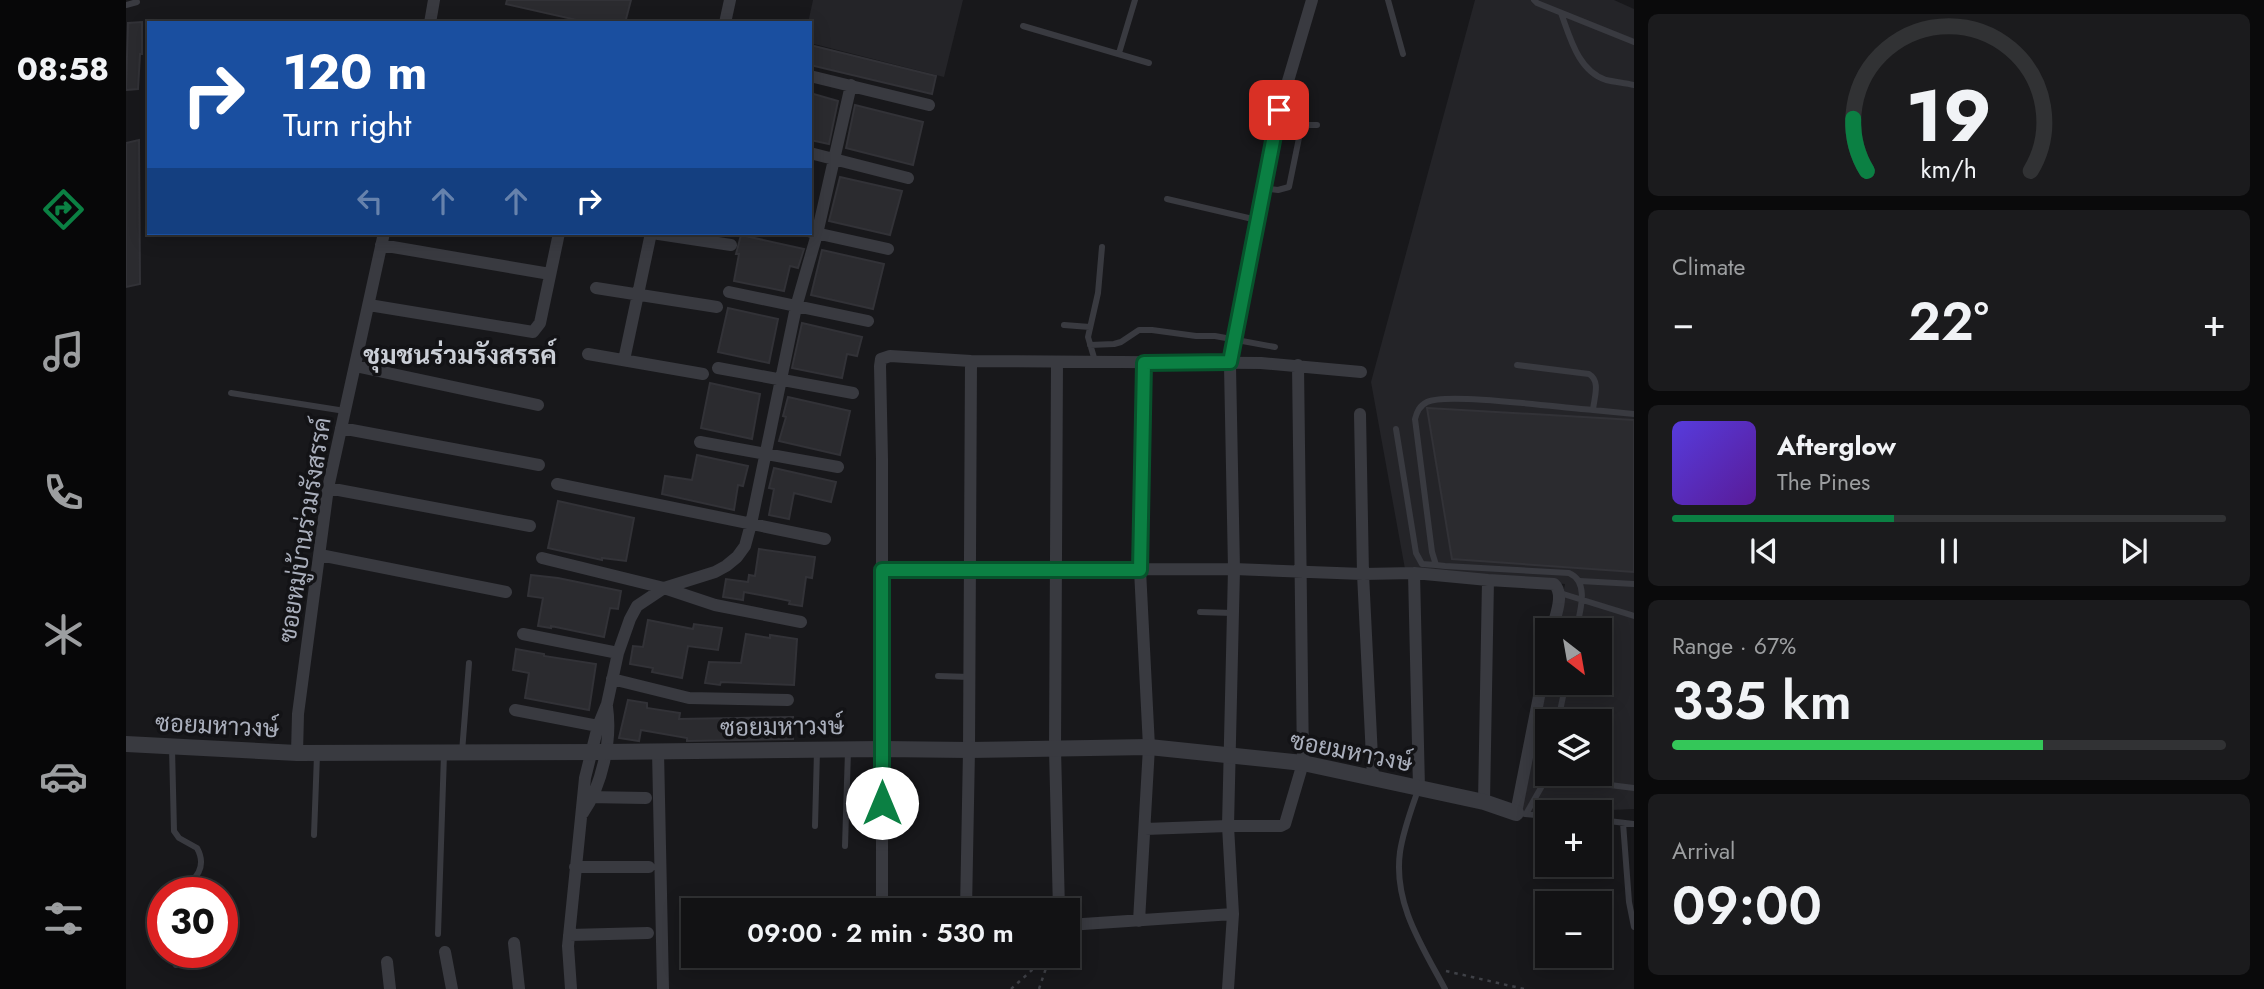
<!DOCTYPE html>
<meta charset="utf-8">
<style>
:root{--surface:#121214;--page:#1b1b1d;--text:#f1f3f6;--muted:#9c9ea0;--line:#313234;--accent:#0b8043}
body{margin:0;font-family:Jost,Sarabun,sans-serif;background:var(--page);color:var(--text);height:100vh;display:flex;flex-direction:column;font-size:26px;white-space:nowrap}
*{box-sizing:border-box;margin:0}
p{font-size:23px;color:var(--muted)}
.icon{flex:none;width:38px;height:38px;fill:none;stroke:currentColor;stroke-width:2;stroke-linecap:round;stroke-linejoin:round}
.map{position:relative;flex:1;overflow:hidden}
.details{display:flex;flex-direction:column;gap:14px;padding:14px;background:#0a0a0b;width:630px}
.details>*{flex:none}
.guide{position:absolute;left:21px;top:21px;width:665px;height:214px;border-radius:0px;box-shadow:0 4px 18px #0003,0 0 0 2px var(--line);background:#1a4fa0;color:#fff;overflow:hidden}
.needle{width:46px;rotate:149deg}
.controls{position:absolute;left:1409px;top:618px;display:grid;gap:14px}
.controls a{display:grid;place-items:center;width:77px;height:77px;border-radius:0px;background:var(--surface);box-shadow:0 4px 18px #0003,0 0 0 2px var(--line);font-size:35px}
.speed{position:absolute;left:21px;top:877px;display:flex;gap:14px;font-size:35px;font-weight:700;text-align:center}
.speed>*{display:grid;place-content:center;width:91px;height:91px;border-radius:50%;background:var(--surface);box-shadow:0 4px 18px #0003,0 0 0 2px var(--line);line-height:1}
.speed .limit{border:10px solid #d22;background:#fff;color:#111}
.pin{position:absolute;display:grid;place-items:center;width:60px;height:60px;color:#fff;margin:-30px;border-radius:14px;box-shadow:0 4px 10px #0006}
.me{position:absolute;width:77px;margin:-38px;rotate:0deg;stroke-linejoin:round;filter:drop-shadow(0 0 5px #0008)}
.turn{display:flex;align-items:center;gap:24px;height:147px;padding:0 21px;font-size:32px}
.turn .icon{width:91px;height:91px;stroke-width:2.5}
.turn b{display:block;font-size:49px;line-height:60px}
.lanes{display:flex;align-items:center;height:66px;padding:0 21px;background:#0003;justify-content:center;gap:35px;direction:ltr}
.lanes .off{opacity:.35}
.big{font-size:52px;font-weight:600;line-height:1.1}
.details .widget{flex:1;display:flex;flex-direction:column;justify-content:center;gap:10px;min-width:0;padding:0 24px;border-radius:10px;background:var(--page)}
.details .dial{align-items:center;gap:0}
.dial svg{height:182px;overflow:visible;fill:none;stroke:var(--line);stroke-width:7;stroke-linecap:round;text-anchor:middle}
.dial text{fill:var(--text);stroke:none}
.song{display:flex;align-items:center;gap:21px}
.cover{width:84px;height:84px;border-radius:10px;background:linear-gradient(135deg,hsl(250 70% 55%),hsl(270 70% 35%))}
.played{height:7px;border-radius:4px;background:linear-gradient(90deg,var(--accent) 40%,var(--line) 40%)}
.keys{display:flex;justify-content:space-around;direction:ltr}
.heat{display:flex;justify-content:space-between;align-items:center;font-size:38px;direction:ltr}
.charge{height:10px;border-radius:5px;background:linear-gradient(90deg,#34c759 67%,var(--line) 0)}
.trip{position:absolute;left:555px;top:898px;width:399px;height:70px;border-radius:0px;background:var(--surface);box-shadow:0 4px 18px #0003,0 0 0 2px var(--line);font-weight:600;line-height:70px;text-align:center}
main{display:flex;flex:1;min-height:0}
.menu{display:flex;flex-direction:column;width:126px;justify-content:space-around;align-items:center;background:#070708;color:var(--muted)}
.menu .icon{width:49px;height:49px}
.menu .current{color:var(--accent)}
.menu b{font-size:32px;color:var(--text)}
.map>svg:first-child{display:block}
.built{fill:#242428;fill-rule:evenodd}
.building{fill:#2b2b2f;stroke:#323237;stroke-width:2}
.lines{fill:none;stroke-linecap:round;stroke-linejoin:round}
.path{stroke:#3f4147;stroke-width:2.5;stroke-dasharray:3.5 5;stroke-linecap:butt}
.service{stroke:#393a40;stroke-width:6}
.minor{stroke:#393a40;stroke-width:12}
.tertiary{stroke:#393a40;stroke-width:16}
.route-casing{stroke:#07532c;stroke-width:18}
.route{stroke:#0b8043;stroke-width:12}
.labels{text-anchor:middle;stroke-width:7;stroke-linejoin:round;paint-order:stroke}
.street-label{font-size:24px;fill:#aaafbc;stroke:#131316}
.neighbourhood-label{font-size:26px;font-weight:bold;fill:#cbcfd7;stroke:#131316}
</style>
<main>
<nav class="menu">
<b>08:58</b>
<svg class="icon current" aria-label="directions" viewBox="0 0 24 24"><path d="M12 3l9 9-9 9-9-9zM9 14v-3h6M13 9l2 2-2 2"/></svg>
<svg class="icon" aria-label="music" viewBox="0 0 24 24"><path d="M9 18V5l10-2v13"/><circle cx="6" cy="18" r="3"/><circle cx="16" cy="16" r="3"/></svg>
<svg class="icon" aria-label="phone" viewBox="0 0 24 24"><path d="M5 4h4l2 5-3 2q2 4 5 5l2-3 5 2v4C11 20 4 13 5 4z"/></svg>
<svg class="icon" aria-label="climate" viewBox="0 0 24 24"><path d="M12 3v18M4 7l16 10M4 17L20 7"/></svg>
<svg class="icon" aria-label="car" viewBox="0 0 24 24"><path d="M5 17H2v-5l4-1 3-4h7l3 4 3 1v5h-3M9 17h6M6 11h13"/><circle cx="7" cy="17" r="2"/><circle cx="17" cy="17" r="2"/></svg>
<svg class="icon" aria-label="filters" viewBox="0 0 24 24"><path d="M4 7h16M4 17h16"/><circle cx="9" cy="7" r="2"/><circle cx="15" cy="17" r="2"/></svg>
</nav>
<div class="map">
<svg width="1508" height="989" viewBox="0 0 1508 989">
<rect width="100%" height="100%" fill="#18181b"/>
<path class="built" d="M687 0H837L818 77 684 43V23H682Z
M1349 0H1488L1508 9V809L1394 814 1421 682H1474V630H1430L1439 584 1279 569 1245 382ZM1421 721H1474V774H1421Z"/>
<path class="building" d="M381 0H505L499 23H464L380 4Z
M16 22V54H14L12 89 0 90 2 23Z
M684 45 810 76 806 94 684 65Z
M684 93 712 101 703 144 684 140Z
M729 105 797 122 787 165 720 148Z
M13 140 14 284 0 287V143Z
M714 177 776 191 764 235 703 221Z
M615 235 678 249 672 268 664 266 658 291 608 281 613 254H610Z
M696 250 758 264 747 309 685 295Z
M602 308 652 319 643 363 592 352Z
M676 323 736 337 731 356 721 354 716 378 666 368Z
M584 383 634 394 626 439 575 428Z
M662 397 724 411 714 455 653 441 660 417 657 416Z
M1301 408 1508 420V572L1326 559Z
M571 455 622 466 617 486 612 485 608 510 536 494 539 476 566 480Z
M648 468 710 482 705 502 668 493 663 519 643 515 648 489 643 488Z
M432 501 508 518 500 561 476 558V560L422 548Z
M633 549 689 557 686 578 680 577 676 606 663 604 664 601 650 598 618 592 617 600 597 597 600 579 622 582 623 575 629 576Z
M405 575 432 578 495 591 492 609 484 608 478 637 425 626V628L412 626 417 598 402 596Z
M522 620 567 629 568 624 596 628 592 650 562 646 556 678 526 672 527 668 504 664 507 646 517 647Z
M620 634 644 638V635L671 639 668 685 595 682 594 685 579 683 583 662 615 663Z
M390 649 418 654V656L470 664 463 710 399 698 403 673 387 670Z
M502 700 521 703V708L554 713 553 719 667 717V739L561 741V738L515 730 513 741 493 738Z"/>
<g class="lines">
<path class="path" d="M1320 971 1398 989
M885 989 906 970 921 962
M913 989 924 956"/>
<path class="service" d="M1262 0 1277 54
M1408 0 1411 3 1508 42
M0 5 11 2
M1435 13C1444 37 1452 71 1480 80 1489 82 1499 83 1508 85
M897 26 1023 63
M993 53 1009 0
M1137 188 1152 190 1163 187 1174 133 1182 125H1191
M1041 199 1131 220
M938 325 964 327
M964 345 988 344 995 342 1013 330H1026L1070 336H1089L1149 347
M969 361 962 337 972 293 976 247
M1391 365 1463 374C1475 381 1468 398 1467 410 1437 408 1321 392 1301 402 1293 406 1291 412 1289 419L1306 552 1310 565 1319 566 1443 573C1464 582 1454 612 1450 630
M105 393 219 411
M1467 410 1508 414
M1270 429 1290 553 1296 564 1310 565
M1454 581 1508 584
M1434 593 1508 616
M1074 612 1107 613
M812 676 844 677
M1432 721 1440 682
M46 748 48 831 53 838 71 848C82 868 69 879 55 892
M336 752 343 663
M1292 790C1285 810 1277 831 1274 852 1267 903 1296 946 1319 989
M1399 814 1421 816
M1400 814 1421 777 1508 788
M1474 820 1508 824
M1497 823 1503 902 1508 927
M689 826 691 751
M188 835 191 755
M719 846 722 751
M312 934 318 754
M50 965V952"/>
<path class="minor" d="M304 23 308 0
M599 23 604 0
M684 76 803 105
M684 153 782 178
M685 232 762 249
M526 233 605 245
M255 245 424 274
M470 288 591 307
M603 292 742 321
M243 305 407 332 414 323 433 233
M462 354 577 374
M498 360 525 233
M931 363 929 749 933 910
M229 366 412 405
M592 368 727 393
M1234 414 1237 574 1247 778
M215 428 413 465
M574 442 712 467
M431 484 699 539
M202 488 404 526
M194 555 380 592
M416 558 538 588 589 605 675 622
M756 570 1108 569 1237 574 1288 573 1362 580 1428 584C1439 594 1429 616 1426 630
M1288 573 1293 788
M397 634 492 653
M486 679 563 698 662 700
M389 710 472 726
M532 751 537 989
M171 753 172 714 202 488 258 233
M461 797 520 798
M1358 802 1362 580
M457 813C476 785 486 740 481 707
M1390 813 1421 656
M1019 829 1102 826H1155L1159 824 1177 763 1172 365
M449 867H523
M756 910V459L754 366 755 359 764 356 845 361 1135 363 1235 372
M840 910 843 750 845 361
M1013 921 1023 747 1014 570 1018 363
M942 925 1107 914
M443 935 522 933
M388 943 393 989
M319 952 326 989
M261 962 264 989
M445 989 442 946 459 778 472 726 481 704 492 653 504 619 511 606 538 588 589 572 600 566 611 557 619 546 625 524 670 307 691 234 725 85
M1102 989 1107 914 1102 826 1108 569 1104 366 1149 125 1186 0"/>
<path class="tertiary" d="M0 744 171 753 479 752 756 749 843 750 1023 747 1177 763 1358 802 1390 813"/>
</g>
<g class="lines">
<g class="route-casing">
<path id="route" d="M756 803V570H1014L1018 363 1104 362 1153 110"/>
</g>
<use href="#route" class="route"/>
</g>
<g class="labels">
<g class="street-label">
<text transform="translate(179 530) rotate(-81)" y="8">ซอยหมู่บ้านร่วมรังสรรค์</text>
<text transform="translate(91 726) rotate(3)" y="8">ซอยมหาวงษ์</text>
<text transform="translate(656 727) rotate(-1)" y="8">ซอยมหาวงษ์</text>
<text transform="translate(1225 752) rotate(11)" y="8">ซอยมหาวงษ์</text>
</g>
<g class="neighbourhood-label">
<text x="334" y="364">ชุมชนร่วมรังสรรค์</text>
</g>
</g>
</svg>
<div class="controls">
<a><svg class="needle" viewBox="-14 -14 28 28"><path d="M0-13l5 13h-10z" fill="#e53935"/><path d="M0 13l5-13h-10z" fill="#9c9ea0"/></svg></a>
<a><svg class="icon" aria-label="layers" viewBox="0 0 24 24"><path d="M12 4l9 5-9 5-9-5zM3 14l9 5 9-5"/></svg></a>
<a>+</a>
<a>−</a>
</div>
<div class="speed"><div class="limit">30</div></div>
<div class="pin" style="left:1153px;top:110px;background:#d93025"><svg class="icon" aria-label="arrive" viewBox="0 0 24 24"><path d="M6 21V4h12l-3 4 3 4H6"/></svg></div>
<svg class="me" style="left:756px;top:803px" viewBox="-20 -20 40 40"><circle r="19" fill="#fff"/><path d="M0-13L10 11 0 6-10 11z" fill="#0b8043"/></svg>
<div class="trip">09:00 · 2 min · 530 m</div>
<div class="guide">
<div class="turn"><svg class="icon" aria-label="right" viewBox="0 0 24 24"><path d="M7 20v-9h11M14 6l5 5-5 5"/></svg><div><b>120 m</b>Turn right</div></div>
<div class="lanes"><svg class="icon off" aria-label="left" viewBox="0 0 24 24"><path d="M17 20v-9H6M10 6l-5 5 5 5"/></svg><svg class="icon off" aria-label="ahead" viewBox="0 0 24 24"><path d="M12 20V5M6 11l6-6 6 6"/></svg><svg class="icon off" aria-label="ahead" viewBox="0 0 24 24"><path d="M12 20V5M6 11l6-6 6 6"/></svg><svg class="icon" aria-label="right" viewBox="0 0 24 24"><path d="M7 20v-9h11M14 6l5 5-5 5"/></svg></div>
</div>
</div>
<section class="details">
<div class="widget dial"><svg viewBox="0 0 100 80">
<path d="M14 69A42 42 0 1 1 86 69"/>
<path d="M14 69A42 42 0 0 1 8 46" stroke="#0b8043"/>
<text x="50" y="56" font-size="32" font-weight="700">19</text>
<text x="50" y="72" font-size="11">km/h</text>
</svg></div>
<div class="widget"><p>Climate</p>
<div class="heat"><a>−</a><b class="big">22°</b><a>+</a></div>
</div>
<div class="widget">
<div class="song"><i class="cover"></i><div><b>Afterglow</b><p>The Pines</p></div></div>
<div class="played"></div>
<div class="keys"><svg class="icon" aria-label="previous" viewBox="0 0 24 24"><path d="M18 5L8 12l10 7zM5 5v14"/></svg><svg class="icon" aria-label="pause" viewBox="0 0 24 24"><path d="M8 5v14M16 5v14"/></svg><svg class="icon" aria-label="next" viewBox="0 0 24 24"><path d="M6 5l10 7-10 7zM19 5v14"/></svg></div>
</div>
<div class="widget"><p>Range · 67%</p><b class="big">335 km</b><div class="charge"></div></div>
<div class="widget"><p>Arrival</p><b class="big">09:00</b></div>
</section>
</main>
